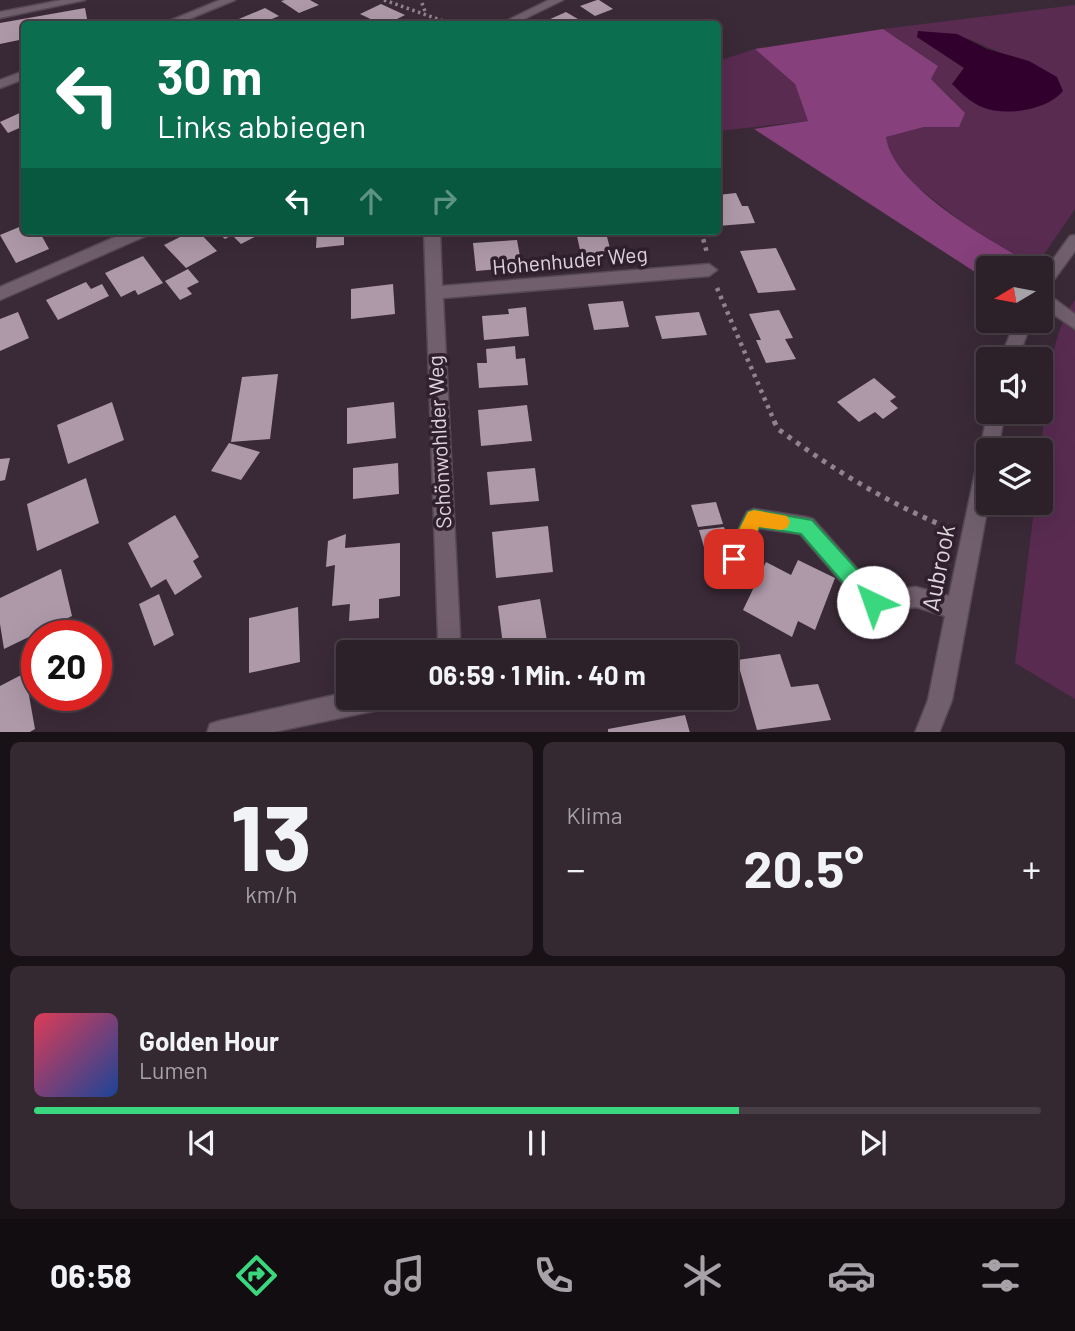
<!DOCTYPE html>
<html lang="de">
<meta charset="utf-8">
<style>
:root{--surface:#2c2029;--page:#342831;--text:#f1f3f6;--muted:#a6a3a8;--line:#483e46;--accent:#39d87f}
body{margin:0;font-family:Barlow,sans-serif;background:var(--page);color:var(--text);height:100vh;display:flex;flex-direction:column;font-size:26px;white-space:nowrap}
*{box-sizing:border-box;margin:0}
p{font-size:23px;color:var(--muted)}
.icon{flex:none;width:38px;height:38px;fill:none;stroke:currentColor;stroke-width:2;stroke-linecap:round;stroke-linejoin:round}
.map{position:relative;height:732px;overflow:hidden}
.drawer{display:flex;flex-direction:column;gap:10px;padding:10px;background:#181217;flex:1}
.drawer>*{flex:none}
.top-card{position:absolute;left:21px;top:21px;width:700px;height:214px;border-radius:7px;box-shadow:0 7px 28px #0002,0 0 0 2px var(--line);background:#0b6e4f;color:#fff;overflow:hidden}
.needle{width:46px;rotate:260deg}
.controls{position:absolute;left:976px;top:256px;display:grid;gap:14px}
.controls a{display:grid;place-items:center;width:77px;height:77px;border-radius:7px;background:var(--surface);box-shadow:0 7px 28px #0002,0 0 0 2px var(--line);font-size:35px}
.speed{position:absolute;left:21px;top:620px;display:flex;gap:14px;font-size:35px;font-weight:700;text-align:center}
.speed>*{display:grid;place-content:center;width:91px;height:91px;border-radius:50%;background:var(--surface);box-shadow:0 7px 28px #0002,0 0 0 2px var(--line);line-height:1}
.speed .limit{border:10px solid #d22;background:#fff;color:#111}
.pin{position:absolute;display:grid;place-items:center;width:60px;height:60px;color:#fff;margin:-30px;border-radius:14px;box-shadow:0 4px 10px #0006}
.me{position:absolute;width:77px;margin:-38px;rotate:318deg;stroke-linejoin:round;filter:drop-shadow(0 0 5px #0008)}
.turn{display:flex;align-items:center;gap:24px;height:147px;padding:0 21px;font-size:32px}
.turn .icon{width:91px;height:91px;stroke-width:2.5}
.turn b{display:block;font-size:49px;line-height:60px}
.lanes{display:flex;align-items:center;height:66px;padding:0 21px;background:#0003;justify-content:center;gap:35px;direction:ltr}
.lanes .off{opacity:.35}
.big{font-size:52px;font-weight:700;line-height:1.1}
.drawer .widget{flex:1;display:flex;flex-direction:column;justify-content:center;gap:10px;min-width:0;padding:0 24px;border-radius:10px;background:var(--page)}
.drawer .dial{align-items:center;gap:0}
.dial b{font-size:91px;line-height:1}
.song{display:flex;align-items:center;gap:21px}
.cover{width:84px;height:84px;border-radius:10px;background:linear-gradient(135deg,hsl(350 70% 55%),hsl(220 70% 35%))}
.played{height:7px;border-radius:4px;background:linear-gradient(90deg,var(--accent) 70%,var(--line) 70%)}
.keys{display:flex;justify-content:space-around;direction:ltr}
.heat{display:flex;justify-content:space-between;align-items:center;font-size:38px;direction:ltr}
.drawer .tiles{flex:1;display:grid;gap:10px;grid-template-columns:1fr 1fr}
.widget:last-child{grid-column:span 2}
.trip{position:absolute;left:336px;top:640px;width:402px;height:70px;border-radius:7px;background:var(--surface);box-shadow:0 7px 28px #0002,0 0 0 2px var(--line);font-weight:700;line-height:70px;text-align:center}
.menu{display:flex;height:112px;justify-content:space-around;align-items:center;background:#120d10;color:var(--muted)}
.menu .icon{width:49px;height:49px}
.menu .active{color:var(--accent)}
.menu b{font-size:32px;color:var(--text)}
.map>svg:first-child{display:block}
.green{fill:#592b51;fill-rule:evenodd}
.forest{fill:#86407b}
.water{fill:#31002c}
.building{fill:#ae99a9}
.lines{fill:none;stroke-linecap:round;stroke-linejoin:round}
.minor-casing{stroke:#564953;stroke-width:3}
.path-far2{stroke:#90838d;stroke-width:3.5;stroke-dasharray:2.5 3.5;stroke-linecap:butt}
.path-far1{stroke:#90838d;stroke-width:4.5;stroke-dasharray:3.5 5;stroke-linecap:butt}
.path{stroke:#90838d;stroke-width:5;stroke-dasharray:4.5 6;stroke-linecap:butt}
.minor{fill:#715f6d;fill-rule:evenodd}
.route{fill:#39d87f;stroke:#258c53;stroke-width:2}
.slow{fill:#f59e0b}
.labels{text-anchor:middle;stroke-width:7;stroke-linejoin:round;paint-order:stroke}
.street-label{font-size:21px;fill:#e0d5dd;stroke:#30202d}
.near-street-label{font-size:24px;fill:#e0d5dd;stroke:#30202d}
</style>
<div class="map">
<svg width="1075" height="733" viewBox="0 0 1075 733">
<rect width="100%" height="100%" fill="#3a2a37"/>
<path class="green" d="M1075 5V209L1036 266 977 234 915 185 888 153 885 137 924 127H958L953 100 931 79 938 66 883 29ZM918 31 969 39 1006 55 957 77 964 68 918 37Z
M755 49 795 84 808 121 718 131V61Z
M1075 300V699L1015 663 1035 502H1041C1041 450 1043 341 1075 300Z"/>
<path class="forest" d="M883 29 938 66 931 79 965 113 959 127H924L886 137C892 187 995 244 1036 266L1035 268H989V281L754 129 808 121 795 84 755 49Z"/>
<path class="water" d="M918 31 957 34 987 49 1029 61 1057 77 1063 91C1048 110 1005 117 982 107 970 102 961 93 952 84L964 68 917 37Z"/>
<path class="building" d="M285 0H310L319 5 299 13 281 1Z
M597 0H599L613 9 595 16 580 6Z
M381 4 405 15 387 24H381L360 14Z
M85 8 88 24H24V39L0 44V23Z
M265 8 279 16 260 24H227Z
M566 12 583 22 557 24 548 20Z
M24 111V126L8 133 0 122Z
M736 193 742 206H748L755 223 718 226V195Z
M24 225V231H39L49 249 16 263 0 235Z
M192 231H198L217 251 186 268 164 245Z
M216 231H266L241 244 232 235 225 239Z
M317 231H344V245L316 248Z
M632 231H673L674 234 634 237Z
M606 233 612 256 582 259 577 236Z
M517 240 522 267 476 271 473 243Z
M776 248 796 290 758 293 740 251Z
M143 256 163 283 138 295 135 290 121 297 105 273Z
M188 269 199 282 187 288 192 294 180 300 165 281Z
M86 282 91 289 102 284 109 296 58 320 46 300Z
M393 284 395 314 351 319V289Z
M623 301 629 327 594 330 588 304Z
M526 307 529 336 484 340 482 316 509 314 508 309Z
M779 310 793 338 785 339 796 359 766 363 756 340H761L749 314Z
M18 312 29 338 0 351V319Z
M699 312 707 335 662 339 655 316Z
M515 346 516 359 525 358 528 385 479 388 477 363H487L486 349Z
M278 374 270 439 231 442 242 377Z
M874 378 896 397 890 401 898 408 883 419 875 412 859 422 837 402Z
M112 402 124 440 68 464 57 425Z
M394 402 396 438 347 444V408Z
M527 405 532 441 481 446 478 410Z
M229 443 260 452 241 480 211 471Z
M10 458 5 480 0 481V459Z
M398 463 399 494 353 499V468Z
M535 468 539 501 490 505 487 472Z
M86 478 99 523 37 551 27 504Z
M716 502 723 524 698 527 691 505Z
M175 515 199 557 193 561 202 577 175 595 166 579 151 588 128 543Z
M548 526 553 572 496 578 492 532Z
M724 527 732 551 706 554 699 530Z
M346 534 345 548 400 543V596L379 599V618L349 621 350 604 332 606 335 565 326 567 328 541Z
M798 560 835 578 815 630 798 621 792 637 743 610 766 562 791 575Z
M61 569 72 616 4 649 0 624V598Z
M159 594 174 635 154 646 139 604Z
M540 599 549 653H504L498 606Z
M298 607 300 662 249 673V618Z
M780 654 791 687 818 684 831 720 757 730 737 660Z
M25 673 35 729 28 733H0V686Z
M685 715 690 733H608V729Z"/>
<g class="lines">
<g class="minor-casing">
<path id="minor" d="M62 0H85L0 18V12Z
M220 0H235L177 24H162Z
M549 0H563L514 24H500Z
M24 71V79L0 88V80Z
M129 231H151L148 235 0 300V287Z
M424 231H440L442 286 709 264 717 270 709 276 443 298 460 636 458 653H436L438 636Z
M1075 235V251L1045 292 1075 314V329L1041 306V276L1070 236Z
M1016 320H1032L1018 359H1000Z
M989 407V411H1005L998 450H989V500L952 700 939 733H915L928 700 945 616 916 607 873 613 865 609 800 534 759 528 741 566 734 569 727 566 724 559 747 512 754 509 806 517 813 519 877 591 916 587 949 596Z
M348 692V698H390L386 706 378 710 269 733H207L210 724 219 721Z"/>
</g>
<path class="path-far2" d="M384 0 452 24
M422 3 426 14"/>
<path class="path-far1" d="M701 231 707 253
M717 288 775 423"/>
<path class="path" d="M774 421 778 429C832 469 889 504 951 529"/>
<use href="#minor" class="minor"/>
</g>
<path class="route" d="M754 510 812 520 880 595 883 602 880 609 873 611 866 609 801 534 759 527 741 566 734 568 727 566 724 559 727 553 748 512Z"/>
<path class="slow" d="M754 510 787 516 790 522 787 528 781 530 759 527 755 536 749 538 742 536 739 530 748 512Z"/>
<g class="labels">
<g class="street-label">
<text transform="translate(570 261) rotate(-5)" y="7">Hohenhuder Weg</text>
<text transform="translate(440 442) rotate(-93)" y="7">Schönwohlder Weg</text>
</g>
<g class="near-street-label">
<text transform="translate(939 568) rotate(-79)" y="8">Aubrook</text>
</g>
</g>
</svg>
<div class="controls">
<a><svg class="needle" viewBox="-14 -14 28 28"><path d="M0-13l5 13h-10z" fill="#e53935"/><path d="M0 13l5-13h-10z" fill="#a6a3a8"/></svg></a>
<a><svg class="icon" aria-label="sound" viewBox="0 0 24 24"><path d="M4 9h4l5-4v14l-5-4H4zM17 9q2 3 0 6"/></svg></a>
<a><svg class="icon" aria-label="layers" viewBox="0 0 24 24"><path d="M12 4l9 5-9 5-9-5zM3 14l9 5 9-5"/></svg></a>
</div>
<div class="speed"><div class="limit">20</div></div>
<div class="pin" style="left:734px;top:559px;background:#d93025"><svg class="icon" aria-label="arrive" viewBox="0 0 24 24"><path d="M6 21V4h12l-3 4 3 4H6"/></svg></div>
<svg class="me" style="left:873px;top:602px" viewBox="-20 -20 40 40"><circle r="19" fill="#fff"/><path d="M0-13L10 11 0 6-10 11z" fill="#39d87f"/></svg>
<div class="trip">06:59 · 1 Min. · 40 m</div>
<div class="top-card">
<div class="turn"><svg class="icon" aria-label="left" viewBox="0 0 24 24"><path d="M17 20v-9H6M10 6l-5 5 5 5"/></svg><div><b>30 m</b>Links abbiegen</div></div>
<div class="lanes"><svg class="icon" aria-label="left" viewBox="0 0 24 24"><path d="M17 20v-9H6M10 6l-5 5 5 5"/></svg><svg class="icon off" aria-label="ahead" viewBox="0 0 24 24"><path d="M12 20V5M6 11l6-6 6 6"/></svg><svg class="icon off" aria-label="right" viewBox="0 0 24 24"><path d="M7 20v-9h11M14 6l5 5-5 5"/></svg></div>
</div>
</div>
<section class="drawer">
<div class="tiles">
<div class="widget dial"><b>13</b><p>km/h</p></div>
<div class="widget"><p>Klima</p>
<div class="heat"><a>−</a><b class="big">20.5°</b><a>+</a></div>
</div>
<div class="widget">
<div class="song"><i class="cover"></i><div><b>Golden Hour</b><p>Lumen</p></div></div>
<div class="played"></div>
<div class="keys"><svg class="icon" aria-label="previous" viewBox="0 0 24 24"><path d="M18 5L8 12l10 7zM5 5v14"/></svg><svg class="icon" aria-label="pause" viewBox="0 0 24 24"><path d="M8 5v14M16 5v14"/></svg><svg class="icon" aria-label="next" viewBox="0 0 24 24"><path d="M6 5l10 7-10 7zM19 5v14"/></svg></div>
</div>
</div>
</section>
<nav class="menu">
<b>06:58</b>
<svg class="icon active" aria-label="directions" viewBox="0 0 24 24"><path d="M12 3l9 9-9 9-9-9zM9 14v-3h6M13 9l2 2-2 2"/></svg>
<svg class="icon" aria-label="music" viewBox="0 0 24 24"><path d="M9 18V5l10-2v13"/><circle cx="6" cy="18" r="3"/><circle cx="16" cy="16" r="3"/></svg>
<svg class="icon" aria-label="phone" viewBox="0 0 24 24"><path d="M5 4h4l2 5-3 2q2 4 5 5l2-3 5 2v4C11 20 4 13 5 4z"/></svg>
<svg class="icon" aria-label="climate" viewBox="0 0 24 24"><path d="M12 3v18M4 7l16 10M4 17L20 7"/></svg>
<svg class="icon" aria-label="car" viewBox="0 0 24 24"><path d="M5 17H2v-5l4-1 3-4h7l3 4 3 1v5h-3M9 17h6M6 11h13"/><circle cx="7" cy="17" r="2"/><circle cx="17" cy="17" r="2"/></svg>
<svg class="icon" aria-label="filters" viewBox="0 0 24 24"><path d="M4 7h16M4 17h16"/><circle cx="9" cy="7" r="2"/><circle cx="15" cy="17" r="2"/></svg>
</nav>
